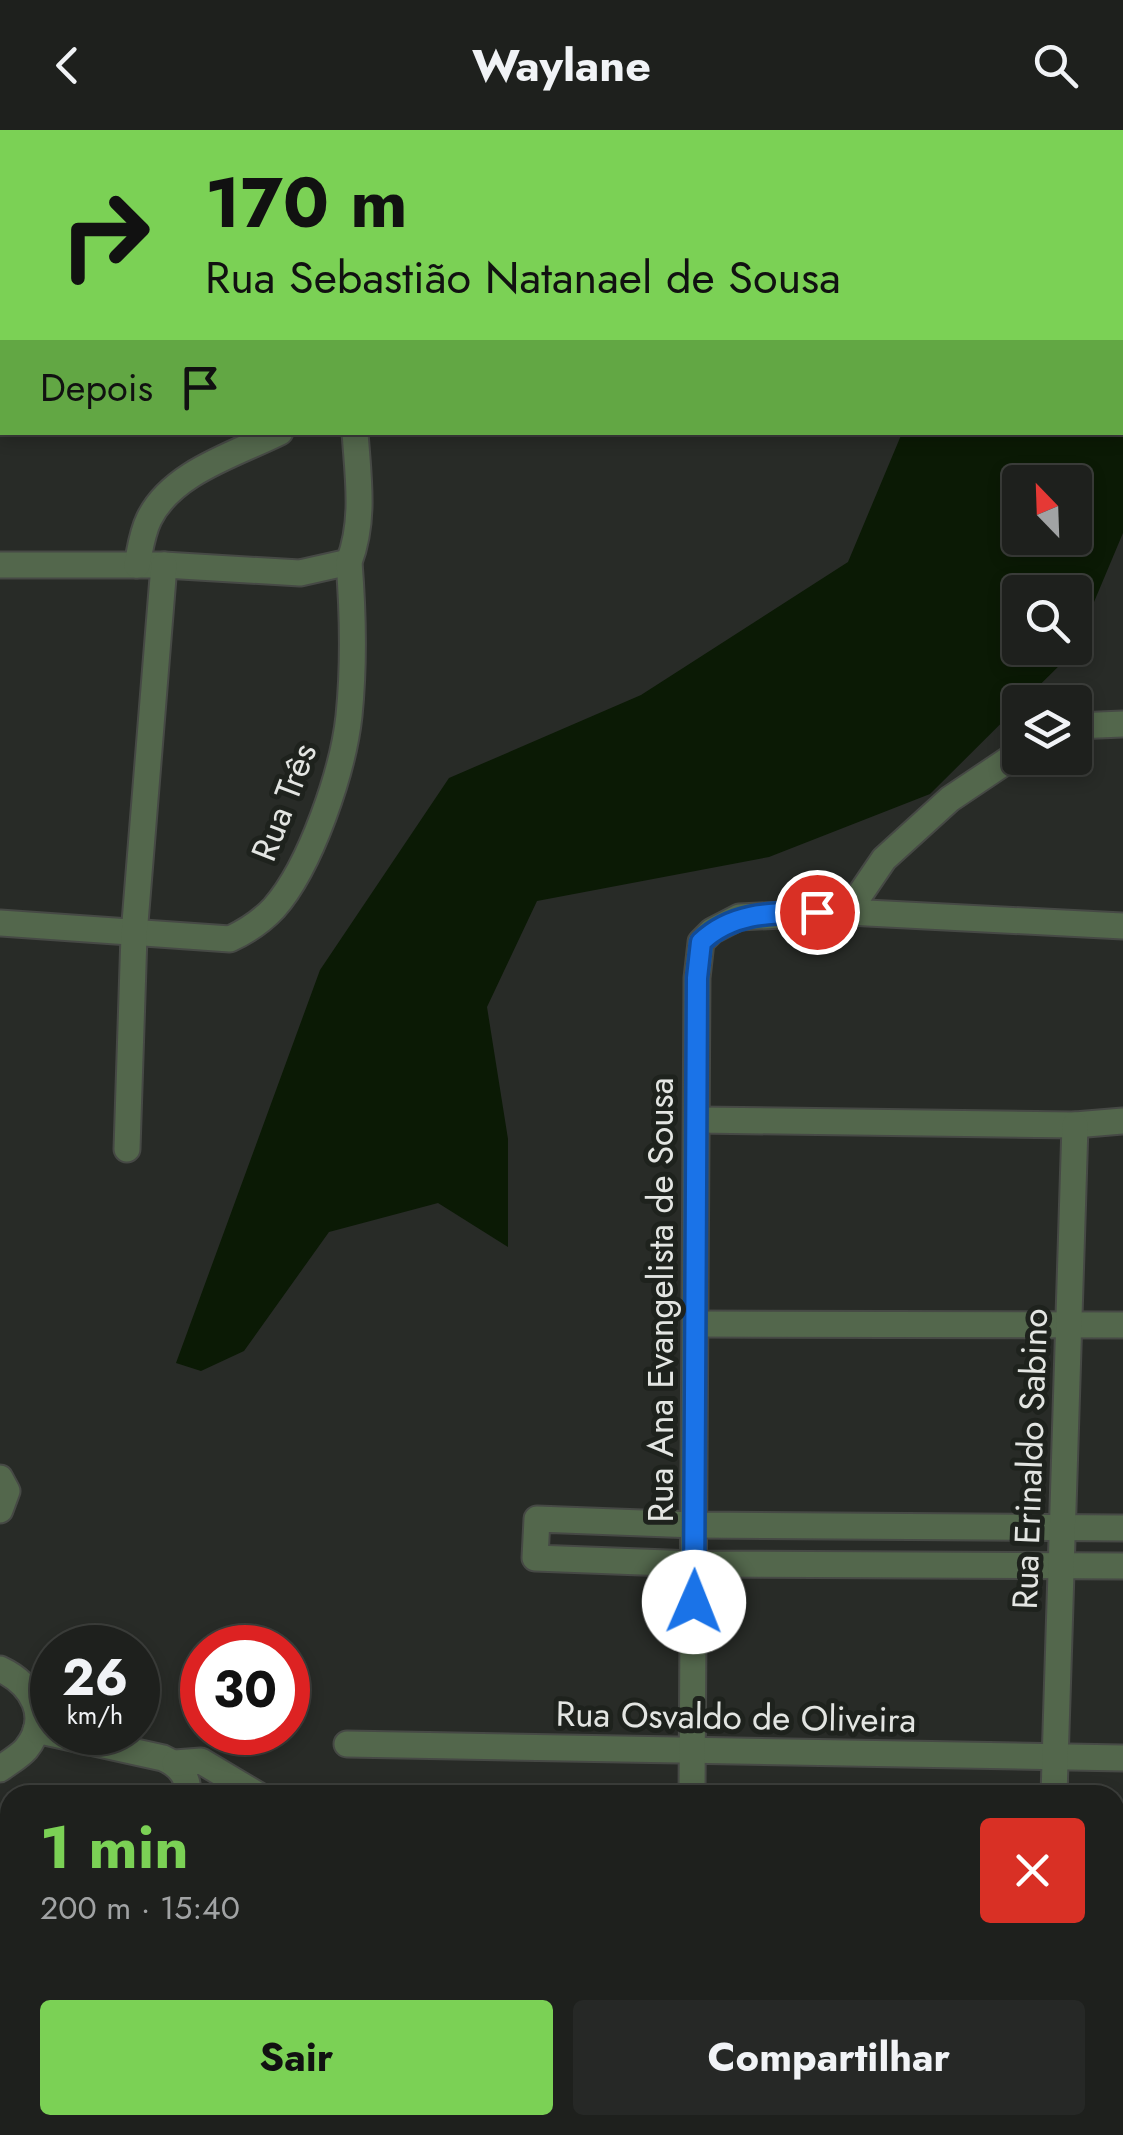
<!DOCTYPE html>
<html lang="pt">
<meta charset="utf-8">
<style>
:root{--surface:#1e201d;--page:#262826;--text:#f1f3f6;--muted:#a1a3a4;--line:#3c3e3b;--accent:#7bd155}
body{margin:0;font-family:Jost,sans-serif;background:var(--page);color:var(--text);height:100vh;display:flex;flex-direction:column;font-size:38px;white-space:nowrap}
*{box-sizing:border-box;margin:0}
p{font-size:32px;color:var(--muted)}
.icon{flex:none;width:55px;height:55px;fill:none;stroke:currentColor;stroke-width:2;stroke-linecap:round;stroke-linejoin:round}
.map{position:relative;flex:1;overflow:hidden}
.drawer{position:absolute;left:0px;top:1655px;width:1125px;height:350px;display:flex;flex-direction:column;background:var(--surface);border-radius:30px 30px 0 0;box-shadow:0 5px 15px #0003,0 0 0 2px var(--line)}
.drawer>*{flex:none}
.hud{position:absolute;left:0px;top:0px;width:1125px;height:305px;box-shadow:0 5px 15px #0003,0 0 0 2px var(--line);background:#7bd155;color:#111;overflow:hidden}
.needle{width:65px;rotate:337deg}
.buttons{position:absolute;left:1002px;top:335px;display:grid;gap:20px}
.buttons a{display:grid;place-items:center;width:90px;height:90px;border-radius:10px;background:var(--surface);box-shadow:0 5px 15px #0003,0 0 0 2px var(--line);font-size:50px}
.speed{position:absolute;left:30px;top:1495px;display:flex;gap:20px;font-size:50px;font-weight:700;text-align:center}
.speed>*{display:grid;place-content:center;width:130px;height:130px;border-radius:50%;background:var(--surface);box-shadow:0 5px 15px #0003,0 0 0 2px var(--line);line-height:1}
.speed small{font-size:25px;font-weight:400}
.speed .limit{border:15px solid #d22;background:#fff;color:#111}
.pin{position:absolute;display:grid;place-items:center;width:85px;height:85px;color:#fff;margin:-42px;border:5px solid #fff;border-radius:50%;box-shadow:0 2px 10px #0007}
.me{position:absolute;width:110px;margin:-55px;rotate:1deg;stroke-linejoin:round;filter:drop-shadow(0 0 8px #0008)}
.turn{display:flex;align-items:center;gap:35px;height:210px;padding:0 40px;font-size:45px}
.turn .icon{width:130px;height:130px;stroke-width:2.5}
.turn b{display:block;font-size:70px;line-height:85px}
.then{display:flex;align-items:center;height:95px;padding:0 40px;background:#0003;gap:20px;font-size:38px}
.round{display:grid;place-items:center;flex:none;width:105px;height:105px;border-radius:10px;background:var(--page)}
.overview{display:flex;align-items:center;justify-content:space-between;height:170px;padding:0 40px}
h1{font-size:60px;font-weight:700;line-height:75px;color:var(--accent)}
.cta{display:flex;gap:20px;margin-top:auto;padding:20px 40px}
.cta a{flex:1;height:115px;border-radius:10px;background:var(--accent);color:#111;font-size:40px;font-weight:700;line-height:115px;text-align:center}
.cta a+a{background:var(--page);color:var(--text)}
header{display:flex;justify-content:space-between;align-items:center;height:130px;padding:0 40px;background:var(--surface);font-size:45px;font-weight:700}
.map>svg:first-child{display:block}
.water{fill:#0b1a05;fill-rule:evenodd}
.lines{fill:none;stroke-linecap:round;stroke-linejoin:round}
.minor-casing{stroke:#464945;stroke-width:29}
.path{stroke:#888a87;stroke-width:5;stroke-dasharray:10 5;stroke-linecap:butt}
.minor{stroke:#53674c;stroke-width:25}
.route-casing{stroke:#114b97;stroke-width:25}
.route{stroke:#1a73e8;stroke-width:18}
.labels{text-anchor:middle;stroke-width:10;stroke-linejoin:round;paint-order:stroke}
.street-label{font-size:35px;fill:#e3e5e2;stroke:#1e221d}
</style>
<header><svg class="icon" aria-label="back" viewBox="0 0 24 24"><path d="M15 5l-7 7 7 7"/></svg>Waylane<svg class="icon" aria-label="search" viewBox="0 0 24 24"><circle cx="10" cy="10" r="6"/><path d="M15 15l6 6"/></svg></header>
<div class="map">
<svg width="1123" height="2005" viewBox="0 0 1123 2005">
<rect width="100%" height="100%" fill="#282b27"/>
<!-- water -->
<path class="water" d="M983 0H1123V403L1073 522 930 664 769 727 537 771 487 877 508 1009V1117L438 1073 329 1102 244 1221 201 1241 176 1233 320 840 449 648 641 565 848 432 902 303 1122 302V2H981ZM1020 352H1075V408H1020ZM1020 462H1075V518H1020Z"/>
<g class="lines">
<!-- minor casing -->
<g class="minor-casing">
<g id="minor">
<polyline points="379,2 379,0"/>
<polyline points="0,435 164,435 300,443 349,432"/>
<path d="M137 435C140 420 142 403 149 389 172 342 236 324 280 302"/>
<polyline points="1075,596 1123,594"/>
<polyline points="848,782 884,729 950,669 1020,622"/>
<path d="M0 793 230 809C247 801 261 792 274 778 311 736 343 641 349 586 354 536 353 482 349 432 365 390 358 347 355 302"/>
<polyline points="698,990 1075,995 1123,991"/>
<polyline points="127,1019 134,805 164,435"/>
<polyline points="697,1194 1123,1195"/>
<polyline points="0,1348 7,1361 0,1380"/>
<polyline points="1123,1398 695,1395 537,1389 535,1428 694,1434 1123,1436"/>
<path d="M0 1539C32 1554 52 1587 26 1619 20 1626 8 1633 0 1639"/>
<path d="M36 1600 163 1628C179 1635 190 1647 187 1665"/>
<polyline points="347,1614 1123,1628"/>
<polyline points="175,1633 201,1631 258,1665"/>
<polyline points="692,1665 697,848 701,812 712,801 739,787 848,782 1123,796"/>
<polyline points="1054,1665 1075,995"/>
<polyline points="1115,1742 1123,1742"/>
<polyline points="0,1868 10,1860"/>
<polyline points="1115,1928 1123,1928"/>
<polyline points="201,2005 208,1995"/>
<polyline points="335,2005 338,1995"/>
<polyline points="688,2005 688,1995"/>
</g>
</g>
<!-- path -->
<polyline class="path" points="1050,2005 1050,1995"/>
<!-- minor -->
<use href="#minor" class="minor"/>
</g>
<g class="lines">
<!-- route casing -->
<g class="route-casing">
<path id="route" d="M694 1472 697 848 701 812C733 781 775 783 817 782"/>
</g>
<!-- route -->
<use href="#route" class="route"/>
</g>
<g class="labels">
<!-- street labels -->
<g class="street-label">
<text transform="translate(284 672) rotate(-69)" y="12">Rua Três</text>
<text transform="translate(661 1170) rotate(-90)" y="12">Rua Ana Evangelista de Sousa</text>
<text transform="translate(1030 1329) rotate(-88)" y="12">Rua Erinaldo Sabino</text>
<text transform="translate(736 1587) rotate(1)" y="12">Rua Osvaldo de Oliveira</text>
</g>
</g>
</svg>
<div class="buttons">
<a><svg class="needle" viewBox="-14 -14 28 28"><path d="M0-13l5 13h-10z" fill="#e53935"/><path d="M0 13l5-13h-10z" fill="#a1a3a4"/></svg></a>
<a><svg class="icon" aria-label="search" viewBox="0 0 24 24"><circle cx="10" cy="10" r="6"/><path d="M15 15l6 6"/></svg></a>
<a><svg class="icon" aria-label="layers" viewBox="0 0 24 24"><path d="M12 4l9 5-9 5-9-5zM3 14l9 5 9-5"/></svg></a>
</div>
<div class="speed"><div>26<small>km/h</small></div><div class="limit">30</div></div>
<div class="pin" style="left:817px;top:782px;background:#d93025"><svg class="icon" aria-label="arrive" viewBox="0 0 24 24"><path d="M6 21V4h12l-3 4 3 4H6"/></svg></div>
<svg class="me" style="left:694px;top:1472px" viewBox="-20 -20 40 40"><circle r="19" fill="#fff"/><path d="M0-13L10 11 0 6-10 11z" fill="#1a73e8"/></svg>
<div class="hud">
<div class="turn"><svg class="icon" aria-label="right" viewBox="0 0 24 24"><path d="M7 20v-9h11M14 6l5 5-5 5"/></svg><div><b>170 m</b>Rua Sebastião Natanael de Sousa</div></div>
<div class="then">Depois<svg class="icon" aria-label="arrive" viewBox="0 0 24 24"><path d="M6 21V4h12l-3 4 3 4H6"/></svg></div>
</div>
<section class="drawer">
<div class="overview"><div><h1>1 min</h1><p>200 m · 15:40</p></div><a class="round" style="background:#d93025;color:#fff"><svg class="icon" aria-label="close" viewBox="0 0 24 24"><path d="M6 6l12 12M18 6L6 18"/></svg></a></div>
<div class="cta"><a>Sair</a><a>Compartilhar</a></div>
</section>
</div>
